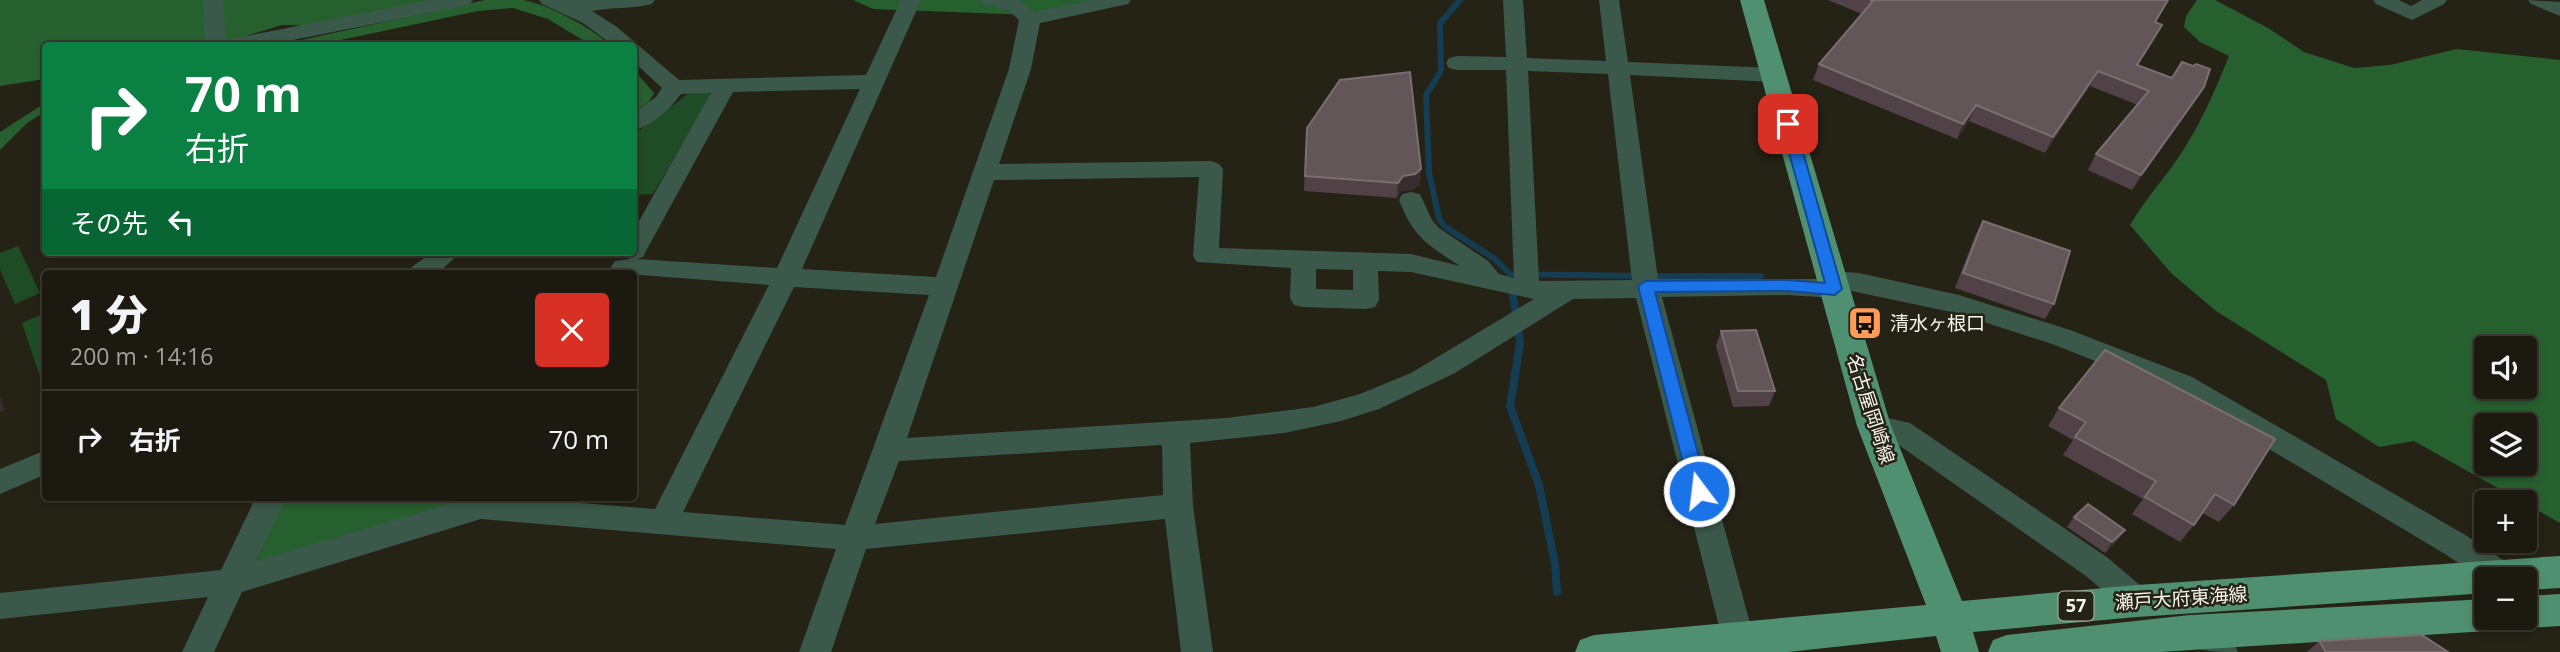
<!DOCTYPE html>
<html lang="ja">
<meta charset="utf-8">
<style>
:root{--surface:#1c1a10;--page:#252319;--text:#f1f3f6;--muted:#a0a19f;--line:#3a3830}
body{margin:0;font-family:"Open Sans","Noto Sans JP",sans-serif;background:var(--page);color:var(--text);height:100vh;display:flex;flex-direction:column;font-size:26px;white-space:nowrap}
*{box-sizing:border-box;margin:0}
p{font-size:23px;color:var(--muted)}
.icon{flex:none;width:38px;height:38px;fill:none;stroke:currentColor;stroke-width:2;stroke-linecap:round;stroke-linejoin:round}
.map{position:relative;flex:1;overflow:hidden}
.side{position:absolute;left:42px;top:270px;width:595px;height:231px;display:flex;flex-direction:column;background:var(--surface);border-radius:7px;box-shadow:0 4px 10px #0003,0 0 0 2px var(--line)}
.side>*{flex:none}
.banner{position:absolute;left:42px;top:42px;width:595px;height:214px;border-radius:7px;box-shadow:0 4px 10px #0003,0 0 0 2px var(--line);background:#0b8043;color:#fff;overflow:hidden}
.fabs{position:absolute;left:2474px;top:336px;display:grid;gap:14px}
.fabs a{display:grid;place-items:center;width:63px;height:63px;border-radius:7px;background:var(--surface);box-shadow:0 4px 10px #0003,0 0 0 2px var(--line);font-size:35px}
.pin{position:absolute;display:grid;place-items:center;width:60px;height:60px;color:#fff;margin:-30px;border-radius:14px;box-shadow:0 4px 10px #0006}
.me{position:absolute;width:77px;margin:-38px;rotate:345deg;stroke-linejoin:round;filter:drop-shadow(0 0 5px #0008)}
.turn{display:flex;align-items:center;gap:24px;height:147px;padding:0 28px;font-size:32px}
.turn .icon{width:91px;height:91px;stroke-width:2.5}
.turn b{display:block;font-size:49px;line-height:60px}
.then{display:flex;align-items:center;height:66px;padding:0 28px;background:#0003;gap:14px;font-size:26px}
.round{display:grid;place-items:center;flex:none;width:74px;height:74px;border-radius:7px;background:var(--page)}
.summary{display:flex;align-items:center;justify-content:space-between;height:119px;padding:0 28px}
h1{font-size:42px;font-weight:800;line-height:52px}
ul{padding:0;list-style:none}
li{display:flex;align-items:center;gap:21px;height:98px;padding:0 28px;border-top:2px solid var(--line)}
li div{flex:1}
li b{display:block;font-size:26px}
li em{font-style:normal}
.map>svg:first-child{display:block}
.green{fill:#1e4d25}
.forest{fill:#27602f;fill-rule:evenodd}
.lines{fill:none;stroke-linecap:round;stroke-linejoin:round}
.stream-far1{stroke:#143d53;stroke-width:6}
.stream{stroke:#143d53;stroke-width:8}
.minor{fill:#3b594a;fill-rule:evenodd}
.major{fill:#4f9072;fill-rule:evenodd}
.wall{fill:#504247}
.shaded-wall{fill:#372d2c}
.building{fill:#625659;stroke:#796f70;stroke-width:2}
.route{fill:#1a73e8;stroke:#114b97;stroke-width:2}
.labels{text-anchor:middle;stroke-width:5;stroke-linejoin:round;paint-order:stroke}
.shield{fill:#252216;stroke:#b8b6ac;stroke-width:2}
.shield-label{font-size:18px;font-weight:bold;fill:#f7f5ed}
.poi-label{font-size:19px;fill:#f7f5ed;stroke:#252216;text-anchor:start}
.street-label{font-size:19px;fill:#f7f5ed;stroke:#252216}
</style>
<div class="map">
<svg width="2560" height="652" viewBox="0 0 2560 652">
<rect width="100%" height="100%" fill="#252216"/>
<!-- green -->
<g class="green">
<polygon points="706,91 710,94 709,99 653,194 634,195 634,134 688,94"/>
<polygon points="18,246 40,293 15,304 0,270 0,253"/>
<polygon points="45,313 45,391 22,323"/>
</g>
<!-- forest -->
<g class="forest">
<polygon points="0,0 437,0 321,26 282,25 217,45 46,46 45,79 0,86"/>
<path d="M485 0C497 0 511 0 523 0 548 4 592 28 610 45H591L548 19 513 8 478 11 317 45 274 46Z"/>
<polygon points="853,0 1109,0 1030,15 873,9"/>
<path d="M2197 0H2215L2268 28 2304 52 2354 68 2390 65 2457 49 2560 60V523L2414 441 2379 447 2336 419 2326 380 2216 311 2171 273 2130 225C2147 196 2170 173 2187 144 2204 116 2217 86 2229 56L2200 42 2184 27 2186 16ZM2525 348V387H2487V348ZM2525 425V464H2487V425Z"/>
<polygon points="634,70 654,93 649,102 634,112"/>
<polygon points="45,103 45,112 27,123 0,150 0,132"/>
<polygon points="285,497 470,497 463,502 255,563"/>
</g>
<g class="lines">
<!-- stream-far1 -->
<g class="stream-far1">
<polyline points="1460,0 1440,23 1441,71 1426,95 1429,173 1439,218 1444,226 1495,259 1510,274 1638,276"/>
<polyline points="1650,276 1761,276"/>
<polyline points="1511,286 1512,291"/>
</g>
<!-- stream -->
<polyline class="stream" points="1512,289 1520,343 1510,406 1539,485 1555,564 1557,592"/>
<!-- minor -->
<g class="minor">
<polygon points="203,0 223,0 226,40 431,0 473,0 470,4 463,6 263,46 205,46"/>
<path d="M539 0C577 0 616 0 655 0L652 4C633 9 612 7 592 11L617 27 679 80 866 75 901 0H921L802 269 936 277 1009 69 1019 20 1008 10 983 4 980 0H1020L1034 12 1091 0H1131L1128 4 1040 23 1031 69 999 164 1211 161 1219 164 1223 169 1219 248 1411 254 1460 266C1428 245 1413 237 1399 200L1402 194 1411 192 1420 194 1432 220 1439 228 1488 261 1499 274 1514 278 1506 70H1457L1449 68 1446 63 1449 58 1457 56 1506 57 1503 0H1523L1527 58 1606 61 1599 0H1619L1628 62 1774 68 1782 70 1785 75 1782 80 1774 82 1630 75 1658 279H1820L1823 274 1832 271 1859 273 1959 295 2070 330 2192 377 2467 536 2515 568 2519 577 2518 579H2487V582L2445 554 2172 391 2052 344 1956 313 1847 290 1844 295 1835 298 1787 295 1662 297 1754 638 1749 648 1738 652 1727 648 1722 638 1636 298 1573 299 1455 373 1379 409 1341 421 1284 433 1190 443 1193 506 1213 652H1181L1165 519 866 549 831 652H799L836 549 481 519 242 592 214 652H182L208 597 0 619V593L221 570 256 497H286L256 561 474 497H506L655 509 769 285 615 273 611 267 615 261 630 259 622 252H634V230L711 93 681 94C670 109 652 126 634 130V113L656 97 662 88 634 62V46H614L583 23 542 4ZM1528 71 1608 74 1632 280 1539 281ZM860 89 777 268 637 259 643 257 646 251 733 92ZM1199 177 1193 256 1197 262 1291 268 1290 298 1294 305 1303 307 1366 309 1375 307 1379 300 1378 271 1411 272 1534 299 1411 373 1360 394 1313 407 1226 418 907 438 994 180ZM1316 269 1353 270V290L1316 289ZM794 287 929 295 845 525 683 512ZM1162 445 1163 495 875 524 899 461Z"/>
<polygon points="2373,0 2399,0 2411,6 2422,0 2447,0 2444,4 2412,20 2376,4"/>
<polygon points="2528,0 2560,2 2560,16 2531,4"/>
<polygon points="432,252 461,252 438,273 408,273 412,267"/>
<polygon points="1874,415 1910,423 2108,558 2148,592 2153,601 2148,610 2137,614 2126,610 2086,576 1893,441 1864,434 1860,426 1864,418"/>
<polygon points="46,450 46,474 0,494 0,469"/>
<path d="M2190 618 2233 642 2238 652C2214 652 2186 652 2174 632L2179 622Z"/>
</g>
<!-- major -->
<g class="major">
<polygon points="1740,0 1764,0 1891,426 1962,601 2137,585 2560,556 2560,588 2525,590 2525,579 2487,579 2487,593 2137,617 1973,632 1979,652 1941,652 1936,636 1788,652 1575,652 1580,640 1594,635 1926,605 1857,426"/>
<polygon points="2560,594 2560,626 2525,628 2512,624 2509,618 2525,618 2525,596"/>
<polygon points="2487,599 2487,618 2504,618 2500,627 2487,631 2160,652 1988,652 1993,640 2007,635 2190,615"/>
</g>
</g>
<!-- wall -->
<g class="wall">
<polygon points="1828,0 2169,0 2156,22 2154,40 2138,65 2172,78 2204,87 2195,102 2132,190 2088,170 2096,154 2138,105 2090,86 2045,153 1969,121 1957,139 1813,80 1819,64 1862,14"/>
<polygon points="1307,128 1421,169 1420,184 1413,190 1401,191 1397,198 1304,191"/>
<polygon points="1983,221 2054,304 2045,319 1955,288 1975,236"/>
<polygon points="1721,331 1775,391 1769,406 1733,407 1716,346"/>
<polygon points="2059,408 2234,505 2219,522 2202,513 2194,525 2180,542 2132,514 2143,499 2063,455 2073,440 2048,426"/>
<polygon points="2074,517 2125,530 2118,540 2105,553 2067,527"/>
<polygon points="2319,641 2448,652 2307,652"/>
</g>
<!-- shaded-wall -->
<g class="shaded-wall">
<polygon points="2162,25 2154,40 2129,80 2137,65"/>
<polygon points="2098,71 2090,86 2045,153 2053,137"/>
<polygon points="2204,87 2195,102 2132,190 2141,175"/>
<polygon points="1976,105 1969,121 1957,139 1963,124"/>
<polygon points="1421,169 1420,184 1413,190 1401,191 1397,198 1398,183 1403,176"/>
<polygon points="0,396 5,410 0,412"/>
<polygon points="2125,530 2118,540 2105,553 2112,542"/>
</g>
<!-- building -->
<g class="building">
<polygon points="1870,0 2168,0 2155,22 2162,25 2137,65 2172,78 2182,62 2193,66 2196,64 2210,69 2204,87 2141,175 2096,154 2149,91 2098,71 2053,137 1976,105 1963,124 1819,64 1873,1"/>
<polygon points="1410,72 1421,169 1415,174 1403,176 1398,183 1305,176 1307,128 1340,80"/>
<polygon points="1983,221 2070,251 2054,304 1963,273"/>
<polygon points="1756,330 1775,391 1738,391 1721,331"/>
<polygon points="2105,350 2275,439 2234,505 2215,494 2194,525 2145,497 2156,481 2075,437 2086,422 2059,408"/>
<polygon points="2088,504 2125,530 2112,542 2074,517"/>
<polygon points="2422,635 2448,652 2326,652 2319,641"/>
</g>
<!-- route -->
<polygon class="route" points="1788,119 1795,124 1842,289 1835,295 1787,291 1655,292 1708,491 1705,496 1693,496 1690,491 1638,286 1646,281 1787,280 1825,283 1781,124"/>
<!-- icons -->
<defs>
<g id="bus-square" transform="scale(1.75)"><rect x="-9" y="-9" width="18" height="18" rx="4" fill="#fe9c57" stroke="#252216"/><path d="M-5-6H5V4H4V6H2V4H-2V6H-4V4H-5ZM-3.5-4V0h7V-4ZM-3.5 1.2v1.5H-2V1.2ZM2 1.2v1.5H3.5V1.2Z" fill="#111"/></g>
</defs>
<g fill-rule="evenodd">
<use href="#bus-square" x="1865" y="323"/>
</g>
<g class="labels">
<!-- shield labels -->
<rect class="shield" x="2058.5" y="591.5" width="35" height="29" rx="5"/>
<g class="shield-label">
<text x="2076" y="612">57</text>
</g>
<!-- poi labels -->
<g class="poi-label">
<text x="1890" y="330">清水ヶ根口</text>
</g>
<!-- street labels -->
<g class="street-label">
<text transform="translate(1871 409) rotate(72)" y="7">名古屋岡崎線</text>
<text transform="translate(2181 598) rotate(-4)" y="7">瀬戸大府東海線</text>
</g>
</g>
</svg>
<div class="fabs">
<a><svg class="icon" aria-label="sound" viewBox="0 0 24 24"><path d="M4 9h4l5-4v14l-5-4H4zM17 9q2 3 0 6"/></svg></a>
<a><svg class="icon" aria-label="layers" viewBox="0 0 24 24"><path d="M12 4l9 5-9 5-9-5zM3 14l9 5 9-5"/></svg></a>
<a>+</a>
<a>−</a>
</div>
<div class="pin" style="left:1788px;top:124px;background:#d93025"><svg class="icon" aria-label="arrive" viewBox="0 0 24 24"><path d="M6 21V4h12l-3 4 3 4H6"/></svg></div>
<svg class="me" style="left:1699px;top:491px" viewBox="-20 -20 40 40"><circle r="17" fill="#1a73e8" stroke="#fff" stroke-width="3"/><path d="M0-11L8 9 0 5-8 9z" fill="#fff"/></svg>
<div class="banner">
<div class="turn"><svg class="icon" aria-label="right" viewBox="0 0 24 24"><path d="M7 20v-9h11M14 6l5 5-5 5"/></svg><div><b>70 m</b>右折</div></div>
<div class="then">その先<svg class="icon" aria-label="left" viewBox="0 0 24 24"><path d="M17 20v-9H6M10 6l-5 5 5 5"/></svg></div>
</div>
<section class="side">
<div class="summary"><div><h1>1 分</h1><p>200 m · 14:16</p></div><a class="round" style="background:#d93025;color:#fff"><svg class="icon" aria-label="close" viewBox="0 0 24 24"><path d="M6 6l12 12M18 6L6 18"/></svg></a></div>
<ul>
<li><svg class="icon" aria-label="right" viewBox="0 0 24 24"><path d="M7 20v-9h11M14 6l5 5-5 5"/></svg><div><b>右折</b></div><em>70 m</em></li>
</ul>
</section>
</div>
